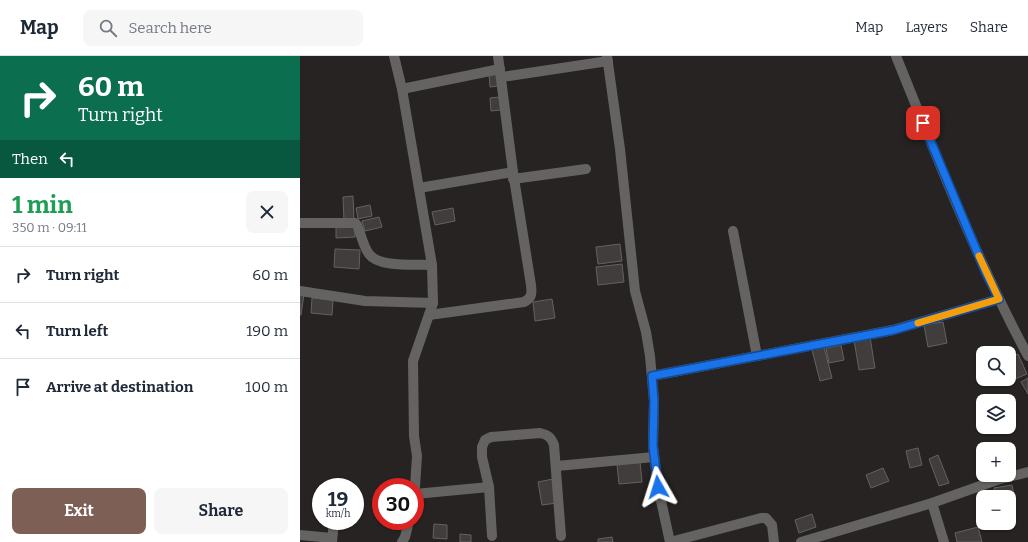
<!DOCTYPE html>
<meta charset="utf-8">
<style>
:root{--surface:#fff;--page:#f6f6f7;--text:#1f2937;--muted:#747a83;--line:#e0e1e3;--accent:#7d5f56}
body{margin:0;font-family:Bitter,serif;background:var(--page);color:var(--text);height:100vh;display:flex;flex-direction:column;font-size:15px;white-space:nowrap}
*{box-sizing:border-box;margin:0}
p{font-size:13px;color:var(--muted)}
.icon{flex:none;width:22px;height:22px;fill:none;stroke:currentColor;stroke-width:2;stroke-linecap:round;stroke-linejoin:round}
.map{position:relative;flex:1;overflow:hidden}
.details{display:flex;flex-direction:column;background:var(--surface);width:300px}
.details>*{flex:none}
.banner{background:#0b6e4f;color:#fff;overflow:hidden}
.tools{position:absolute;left:676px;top:290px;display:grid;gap:8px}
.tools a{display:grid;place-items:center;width:40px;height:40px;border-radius:8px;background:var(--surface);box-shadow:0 1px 3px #0004;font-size:20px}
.speed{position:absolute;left:12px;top:422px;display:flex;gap:8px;font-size:20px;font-weight:700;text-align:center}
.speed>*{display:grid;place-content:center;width:52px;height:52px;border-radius:50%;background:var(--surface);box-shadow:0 1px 3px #0004;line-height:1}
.speed small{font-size:10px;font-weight:400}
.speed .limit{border:6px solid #d22;background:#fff;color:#111}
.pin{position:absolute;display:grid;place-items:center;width:34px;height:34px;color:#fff;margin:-17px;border-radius:8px;box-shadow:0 2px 6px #0006}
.me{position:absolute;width:44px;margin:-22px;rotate:354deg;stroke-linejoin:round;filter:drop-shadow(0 0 3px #0008)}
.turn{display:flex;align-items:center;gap:14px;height:84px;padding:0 12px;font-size:18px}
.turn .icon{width:52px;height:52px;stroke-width:2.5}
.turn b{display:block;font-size:28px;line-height:34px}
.then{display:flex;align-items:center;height:38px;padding:0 12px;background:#0003;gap:8px;font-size:15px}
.round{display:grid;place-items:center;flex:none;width:42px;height:42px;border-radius:8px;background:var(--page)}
.overview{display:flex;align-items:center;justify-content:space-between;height:68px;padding:0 12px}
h1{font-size:24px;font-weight:700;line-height:30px;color:#1e9e55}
.cta{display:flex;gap:8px;margin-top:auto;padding:8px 12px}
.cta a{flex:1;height:46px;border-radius:8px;background:var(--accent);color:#fff;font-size:16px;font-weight:700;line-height:46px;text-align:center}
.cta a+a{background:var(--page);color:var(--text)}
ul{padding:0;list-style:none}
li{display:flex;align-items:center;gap:12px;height:56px;padding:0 12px;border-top:1px solid var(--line)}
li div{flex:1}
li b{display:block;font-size:15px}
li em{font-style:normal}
header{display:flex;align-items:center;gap:24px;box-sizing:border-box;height:56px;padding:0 20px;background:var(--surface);border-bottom:1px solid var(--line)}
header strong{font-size:19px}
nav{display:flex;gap:22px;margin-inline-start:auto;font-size:14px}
.search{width:280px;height:36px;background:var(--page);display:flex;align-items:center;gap:10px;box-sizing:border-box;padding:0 14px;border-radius:8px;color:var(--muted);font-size:15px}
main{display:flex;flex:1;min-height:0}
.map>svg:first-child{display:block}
.building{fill:#413d3c;stroke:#65615f}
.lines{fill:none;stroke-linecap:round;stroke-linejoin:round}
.street{stroke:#656362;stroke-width:10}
.route-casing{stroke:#114b97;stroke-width:10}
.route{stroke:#1a73e8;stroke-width:7}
.slow{stroke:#f59e0b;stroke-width:7}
</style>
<header>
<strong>Map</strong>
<div class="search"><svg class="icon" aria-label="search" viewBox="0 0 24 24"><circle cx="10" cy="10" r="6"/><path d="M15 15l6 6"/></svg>Search here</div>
<nav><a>Map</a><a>Layers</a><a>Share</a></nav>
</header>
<main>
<section class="details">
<div class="banner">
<div class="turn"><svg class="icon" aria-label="right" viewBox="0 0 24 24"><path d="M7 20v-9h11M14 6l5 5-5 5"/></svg><div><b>60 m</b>Turn right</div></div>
<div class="then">Then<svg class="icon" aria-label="left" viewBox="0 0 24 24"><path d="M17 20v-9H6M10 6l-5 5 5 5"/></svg></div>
</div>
<div class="overview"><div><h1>1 min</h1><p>350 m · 09:11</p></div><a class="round"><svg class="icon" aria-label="close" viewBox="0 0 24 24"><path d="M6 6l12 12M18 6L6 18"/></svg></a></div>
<ul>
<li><svg class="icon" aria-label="right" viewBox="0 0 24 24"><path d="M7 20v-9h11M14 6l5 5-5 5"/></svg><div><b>Turn right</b></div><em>60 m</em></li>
<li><svg class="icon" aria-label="left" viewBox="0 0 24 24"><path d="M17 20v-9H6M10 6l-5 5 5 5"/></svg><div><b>Turn left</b></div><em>190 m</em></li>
<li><svg class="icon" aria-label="arrive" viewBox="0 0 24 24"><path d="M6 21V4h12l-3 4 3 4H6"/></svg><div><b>Arrive at destination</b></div><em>100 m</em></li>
</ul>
<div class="cta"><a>Exit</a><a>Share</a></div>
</section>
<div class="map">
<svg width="728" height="486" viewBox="0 0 728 486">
<rect width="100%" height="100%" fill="#262322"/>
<!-- building -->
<g class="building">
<polygon points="197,17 198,30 190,31 189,18"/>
<polygon points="199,41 201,54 191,55 190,42"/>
<polygon points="53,140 54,164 44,165 43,141"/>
<polygon points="70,149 72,160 58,163 56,152"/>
<polygon points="153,152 155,165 135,169 132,156"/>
<polygon points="79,161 82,171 65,175 62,165"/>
<polygon points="36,169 55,169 55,181 36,182"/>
<polygon points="320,188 322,205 298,208 296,191"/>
<polygon points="35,193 60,194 59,213 34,211"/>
<polygon points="322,208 324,226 298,229 296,211"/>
<polygon points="0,237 4,238 1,259 0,259"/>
<polygon points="12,242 33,244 32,259 11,257"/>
<polygon points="252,243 255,262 235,265 233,246"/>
<polygon points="643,266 647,287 628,291 624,269"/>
<polygon points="570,281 575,312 559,314 554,284"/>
<polygon points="541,289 544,304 529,307 526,292"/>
<polygon points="524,291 532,322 520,325 512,294"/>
<polygon points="718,298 727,318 708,326 707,323 709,323 709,302"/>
<polygon points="728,322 728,338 721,326"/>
<polygon points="618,392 622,409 610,412 606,395"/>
<polygon points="638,399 649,427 639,430 629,403"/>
<polygon points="340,406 342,426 319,428 317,408"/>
<polygon points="583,412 589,425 571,432 566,419"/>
<polygon points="253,423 257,447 242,449 238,426"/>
<polygon points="712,429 715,444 709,445 709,441 696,441 694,432"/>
<polygon points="512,458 516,471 499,477 495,464"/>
<polygon points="134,468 147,469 147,483 133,482"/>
<polygon points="678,471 682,486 657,486 655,477"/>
<polygon points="160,478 171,479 171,486 160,486"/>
<polygon points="312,481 313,486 298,486 298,483"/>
</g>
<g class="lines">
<!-- street -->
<g class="street">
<polyline points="94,0 102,33 132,209 133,247 113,305 114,380 117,400 115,431"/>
<polyline points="307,0 320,93 335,235 346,276 350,300 354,345 353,390 358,431 370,486"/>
<path d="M596 0C637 101 676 203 728 300"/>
<polyline points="202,21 308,5"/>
<polyline points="102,33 200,13"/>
<polyline points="213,123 286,113"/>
<polyline points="119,132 213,116"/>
<path d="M0 167H55L57 169C61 178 63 190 69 198 79 212 116 208 132 209"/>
<polyline points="433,175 457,300"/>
<polyline points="0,235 65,245 133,247"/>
<path d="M129 259 224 246C232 242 232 238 231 229L213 116 198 0"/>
<polyline points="352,320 593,274 699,243"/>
<polyline points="257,410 354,401"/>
<polyline points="115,438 189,431"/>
<polyline points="632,447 644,486"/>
<polyline points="0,479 32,482"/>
<path d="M192 480 189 431 182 401V391L185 384 191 381 240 377C248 379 251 381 254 389L261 480"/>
<polyline points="32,486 34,465"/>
<polyline points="102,486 105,481 109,465"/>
<polyline points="370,486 461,462 466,462 472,469 474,486"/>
<polyline points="501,486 632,447 697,424 728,416"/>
</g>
</g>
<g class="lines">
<!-- route casing -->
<g class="route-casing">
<polyline id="route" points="358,431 353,390 354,345 352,320 594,274 699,243 686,217 623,67"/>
</g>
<!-- route -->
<use href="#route" class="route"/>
<!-- slow -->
<polyline class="slow" points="618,267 699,243 679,200"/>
</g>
</svg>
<div class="tools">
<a><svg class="icon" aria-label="search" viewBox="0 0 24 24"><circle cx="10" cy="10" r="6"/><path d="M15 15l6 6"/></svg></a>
<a><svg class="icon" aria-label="layers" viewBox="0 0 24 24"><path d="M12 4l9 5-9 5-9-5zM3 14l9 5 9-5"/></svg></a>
<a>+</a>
<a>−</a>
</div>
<div class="speed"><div>19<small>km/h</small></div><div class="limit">30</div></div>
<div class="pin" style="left:623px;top:67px;background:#d93025"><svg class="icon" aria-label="arrive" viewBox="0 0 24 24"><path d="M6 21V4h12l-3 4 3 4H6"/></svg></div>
<svg class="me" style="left:358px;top:431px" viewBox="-20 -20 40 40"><path d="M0-17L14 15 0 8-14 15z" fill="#1a73e8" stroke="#fff" stroke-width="4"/></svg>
</div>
</main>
